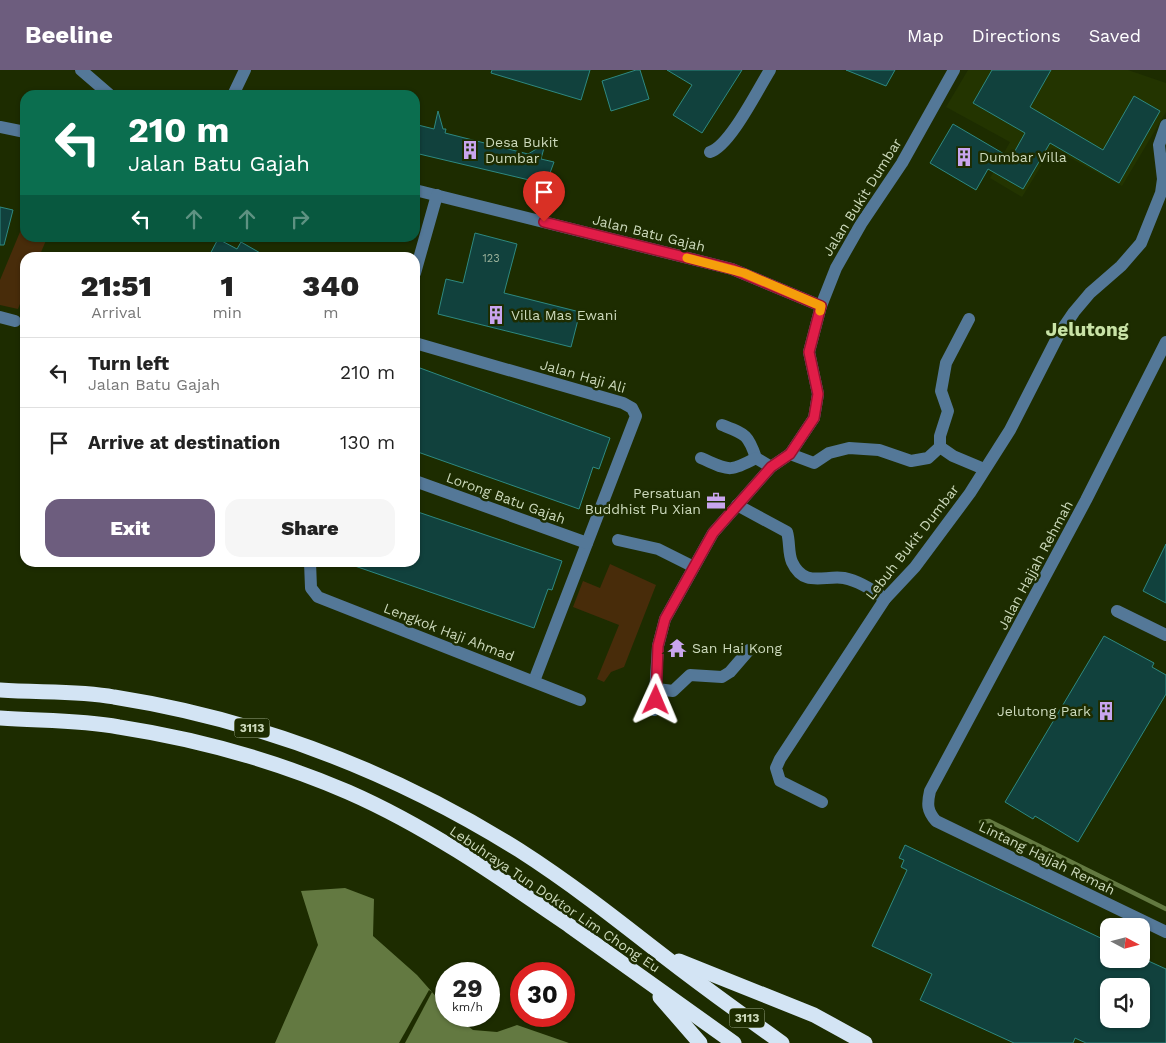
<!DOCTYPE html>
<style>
:root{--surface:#fff;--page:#f6f6f6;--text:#222;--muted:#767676;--line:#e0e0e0;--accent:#6d5d7e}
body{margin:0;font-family:"Work Sans",sans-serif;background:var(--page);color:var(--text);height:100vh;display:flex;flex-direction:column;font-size:19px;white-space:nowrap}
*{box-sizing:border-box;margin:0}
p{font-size:16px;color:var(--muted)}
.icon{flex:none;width:28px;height:28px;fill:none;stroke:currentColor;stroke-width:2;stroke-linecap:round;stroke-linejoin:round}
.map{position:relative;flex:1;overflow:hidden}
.side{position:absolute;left:20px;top:182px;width:400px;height:315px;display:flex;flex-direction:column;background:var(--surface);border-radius:15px;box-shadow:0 1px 4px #0004}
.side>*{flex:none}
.top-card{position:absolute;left:20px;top:20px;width:400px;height:152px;border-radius:15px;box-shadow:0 1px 4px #0004;background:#0b6e4f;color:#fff;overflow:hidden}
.needle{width:32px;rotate:97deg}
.fabs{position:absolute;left:1100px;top:848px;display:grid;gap:10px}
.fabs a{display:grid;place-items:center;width:50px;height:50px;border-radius:10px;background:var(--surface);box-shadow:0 1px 4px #0004;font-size:25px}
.speed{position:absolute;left:435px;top:892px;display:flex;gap:10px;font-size:25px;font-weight:700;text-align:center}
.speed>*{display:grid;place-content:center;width:65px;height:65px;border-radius:50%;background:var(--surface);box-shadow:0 1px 4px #0004;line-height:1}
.speed small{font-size:12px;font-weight:400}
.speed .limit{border:8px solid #d22;background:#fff;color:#111}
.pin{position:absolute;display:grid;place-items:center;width:42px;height:42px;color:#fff;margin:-51px -21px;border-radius:50% 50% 50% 0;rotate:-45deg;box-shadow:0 0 5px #0007}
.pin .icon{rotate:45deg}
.me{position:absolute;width:55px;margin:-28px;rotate:1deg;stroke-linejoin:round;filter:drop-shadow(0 0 4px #0008)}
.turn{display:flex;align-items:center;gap:18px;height:105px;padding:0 25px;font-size:22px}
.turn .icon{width:65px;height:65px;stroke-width:2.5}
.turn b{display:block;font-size:35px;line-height:42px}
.lanes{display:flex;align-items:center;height:48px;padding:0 25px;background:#0003;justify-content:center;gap:25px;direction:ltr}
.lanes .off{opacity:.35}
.eta{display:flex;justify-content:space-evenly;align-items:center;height:85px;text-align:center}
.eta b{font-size:30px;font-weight:800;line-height:35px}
.button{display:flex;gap:10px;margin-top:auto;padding:10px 25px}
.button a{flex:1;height:58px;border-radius:15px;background:var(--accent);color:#fff;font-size:20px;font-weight:800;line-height:58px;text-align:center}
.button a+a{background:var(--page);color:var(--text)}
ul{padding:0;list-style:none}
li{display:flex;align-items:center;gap:15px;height:70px;padding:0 25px;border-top:1px solid var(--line)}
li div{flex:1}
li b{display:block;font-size:19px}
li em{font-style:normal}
header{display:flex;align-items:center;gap:30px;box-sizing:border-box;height:70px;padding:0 25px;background:var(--accent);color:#fff}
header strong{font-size:24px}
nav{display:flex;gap:28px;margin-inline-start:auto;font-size:18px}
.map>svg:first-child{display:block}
.built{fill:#233400}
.green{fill:#482c0a}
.water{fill:#637941}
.pier{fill:#1d2c00}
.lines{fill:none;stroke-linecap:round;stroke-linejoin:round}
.stream{stroke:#637941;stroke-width:4.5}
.building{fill:#11413d;stroke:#2e8981;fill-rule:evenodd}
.minor{stroke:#547898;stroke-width:12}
.highway{stroke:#d3e4f4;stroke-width:15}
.route-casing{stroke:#92132f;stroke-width:12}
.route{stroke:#e11d48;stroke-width:9}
.slow{stroke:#f59e0b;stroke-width:9}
.labels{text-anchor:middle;stroke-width:5;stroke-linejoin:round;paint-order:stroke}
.number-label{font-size:11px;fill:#9db39c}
.shield{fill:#1d2c00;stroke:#98a583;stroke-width:1}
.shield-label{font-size:12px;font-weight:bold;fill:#ccd9bb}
.poi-label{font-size:14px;fill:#ccd9bb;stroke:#1d2c00;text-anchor:start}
.street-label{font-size:14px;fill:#ccd9bb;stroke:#1d2c00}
.district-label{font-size:19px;font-weight:bold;fill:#c9e3a6;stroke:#1d2c00}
</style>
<header>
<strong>Beeline</strong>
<nav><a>Map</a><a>Directions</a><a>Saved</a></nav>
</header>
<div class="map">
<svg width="1166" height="973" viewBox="0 0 1166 973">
<rect width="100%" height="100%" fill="#1d2c00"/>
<!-- built -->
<polygon class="built" points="968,0 1128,0 1166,13 1166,42 1122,116 1052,78 1022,127 990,108 1010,72 946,37"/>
<!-- green -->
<g class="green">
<polygon points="25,150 25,168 47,168 39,187 25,188 25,221 18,239 0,235 0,210"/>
<polygon points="610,494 656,515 624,597 611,602 604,612 597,609 619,555 573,537 583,511 600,518"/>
</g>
<!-- water -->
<polygon class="water" points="345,818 374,829 373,866 417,905 446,938 446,946 455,946 473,960 497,962 517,955 569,973 275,973 318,875 301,821"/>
<!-- pier -->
<polygon class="pier" points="429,920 432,922 405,973 399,973"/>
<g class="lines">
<!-- stream -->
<polyline class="stream" points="981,752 989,751 1166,839"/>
</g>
<!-- building -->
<g class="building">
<polygon points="492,0 590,0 581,30 491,3"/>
<polygon points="636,0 640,0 649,29 611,41 602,11"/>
<polygon points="667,0 742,0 702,63 673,45 692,15"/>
<polygon points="846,0 895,0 886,16"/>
<polygon points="992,0 1051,0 1030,37 1103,80 1134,26 1160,41 1119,113 1050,73 1023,119 988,99 976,120 930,93 953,54 1011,88 1025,63 973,33"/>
<polygon points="438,41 443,59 446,59 445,63 528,84 545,74 541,89 554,92 546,114 415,83 418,55 434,59"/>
<polygon points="0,137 13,140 4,175 0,175"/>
<polygon points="475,163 517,174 504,223 580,242 571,277 438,244 446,209 463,213"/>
<polygon points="218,169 237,179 241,172 269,188 208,188"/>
<polygon points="420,298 610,368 599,399 593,397 579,439 415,381 415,312"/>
<polygon points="415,441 562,491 552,520 548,519 534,558 349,494 349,492 415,492"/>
<polygon points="1166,474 1166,533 1143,521"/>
<polygon points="1104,566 1154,593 1152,597 1166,605 1166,624 1078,772 1035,746 1033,749 1005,732"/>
<path d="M905 775 1109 872V889H1144L1166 899V973H1086L1075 968 1073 973H1014L920 930 932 904 872 876 907 800 901 797 904 790 899 788ZM1109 916H1141V949H1109Z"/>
</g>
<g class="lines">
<!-- minor -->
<g class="minor">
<polyline points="81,0 110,25"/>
<polyline points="233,25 245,0"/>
<polyline points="0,57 25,62"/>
<path d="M710 82C730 76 758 19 770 0"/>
<polyline points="415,120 732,199 821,236"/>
<polyline points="415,203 437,125"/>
<polyline points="0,247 15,251"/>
<polyline points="969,249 946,293 941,321 948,341 940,366 940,377 953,386 984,399"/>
<path d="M1166 272 1086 430 930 721C927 734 927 741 936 751L1166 862"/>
<polyline points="415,273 623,333 632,338 636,346 534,611"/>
<path d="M722 355C745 364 748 364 756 388L771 397"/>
<polyline points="790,384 814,393 829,383 849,378 879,380 911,391 928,388 940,377"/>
<path d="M701 388C729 400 728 403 756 388"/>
<polyline points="415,411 587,473"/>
<path d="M737 435 787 462C790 472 788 483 792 492 804 518 824 505 844 508 859 511 873 520 885 529"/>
<polyline points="618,470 658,479 694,497"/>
<polyline points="310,492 311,518 318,527 580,630"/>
<polyline points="1117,541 1166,565"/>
<polyline points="657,619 673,621 690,605 722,607 730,602 749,580"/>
<polyline points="654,640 658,576 665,549 713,463 771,397 790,384 814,348 818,324 809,282 821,236 836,198 861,154 902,93 954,0"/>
<polyline points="822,732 780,711 776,698 780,689 885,529 915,497 970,423 1010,360 1059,264 1074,242 1090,223 1121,196 1141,173 1161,123 1163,109 1159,75 1166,55"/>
</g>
<!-- highway -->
<g class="highway">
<path d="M0 620C38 623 77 620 114 627 260 650 394 702 519 780 569 812 615 848 661 884 701 915 741 944 782 973"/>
<path d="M0 648C40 651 80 650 119 657 197 669 276 691 348 722 428 757 499 807 570 856 625 895 680 934 734 973"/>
<polyline points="679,891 814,945 865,973"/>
<polyline points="660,927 700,973"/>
</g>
</g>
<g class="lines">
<!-- route casing -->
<g class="route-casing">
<polyline id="route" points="544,152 732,199 821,236 809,282 818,324 814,348 790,384 771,397 713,463 665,549 658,576 656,630"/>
</g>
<!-- route -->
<use href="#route" class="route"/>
<!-- slow -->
<polyline class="slow" points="687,188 744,203 821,236 820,241"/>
</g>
<!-- icons -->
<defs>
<g id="building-bare" transform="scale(1.5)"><path d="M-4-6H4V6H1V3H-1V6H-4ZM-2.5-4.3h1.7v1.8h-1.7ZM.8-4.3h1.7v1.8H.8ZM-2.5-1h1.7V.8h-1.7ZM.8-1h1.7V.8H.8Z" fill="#c9a5ee" stroke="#1d2c00" stroke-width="2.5" paint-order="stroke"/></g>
<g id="office-bare" transform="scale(1.5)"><path d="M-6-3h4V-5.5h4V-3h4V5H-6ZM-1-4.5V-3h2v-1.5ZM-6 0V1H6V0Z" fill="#c9a5ee" stroke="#1d2c00" stroke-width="2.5" paint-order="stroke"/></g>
<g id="temple-bare" transform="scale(1.5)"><path d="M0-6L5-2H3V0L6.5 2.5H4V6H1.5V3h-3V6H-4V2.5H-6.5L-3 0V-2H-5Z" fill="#c9a5ee" stroke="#1d2c00" stroke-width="2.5" paint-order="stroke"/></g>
</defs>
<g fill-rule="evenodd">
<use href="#building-bare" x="470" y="80"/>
<use href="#building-bare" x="964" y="87"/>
<use href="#building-bare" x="496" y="245"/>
<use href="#office-bare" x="716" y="431"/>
<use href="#temple-bare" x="677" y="578"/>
<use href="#building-bare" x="1106" y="641"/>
</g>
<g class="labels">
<!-- number labels -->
<g class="number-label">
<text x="491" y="192">123</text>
</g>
<!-- shield labels -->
<g class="shield">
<rect x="234.5" y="648.5" width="35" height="19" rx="4"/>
<rect x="729.5" y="938.5" width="35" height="19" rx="4"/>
</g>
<g class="shield-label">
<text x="252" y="662">3113</text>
<text x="747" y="952">3113</text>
</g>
<!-- poi labels -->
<g class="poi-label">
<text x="485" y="77">Desa Bukit<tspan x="485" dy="16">Dumbar</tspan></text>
<text x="979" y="92">Dumbar Villa</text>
<text x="511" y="250">Villa Mas Ewani</text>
<text x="701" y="428" text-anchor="end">Persatuan<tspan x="701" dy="16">Buddhist Pu Xian</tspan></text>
<text x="692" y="583">San Hai Kong</text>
<text x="1091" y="646" text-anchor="end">Jelutong Park</text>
</g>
<!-- street labels -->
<g class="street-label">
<text transform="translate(862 127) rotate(-58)" y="5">Jalan Bukit Dumbar</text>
<text transform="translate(649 163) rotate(14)" y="5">Jalan Batu Gajah</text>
<text transform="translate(583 306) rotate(16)" y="5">Jalan Haji Ali</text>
<text transform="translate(506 428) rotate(20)" y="5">Lorong Batu Gajah</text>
<text transform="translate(912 472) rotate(-52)" y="5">Lebuh Bukit Dumbar</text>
<text transform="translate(1035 495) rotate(-62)" y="5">Jalan Hajjah Rehmah</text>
<text transform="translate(449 562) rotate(21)" y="5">Lengkok Haji Ahmad</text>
<text transform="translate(1047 788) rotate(26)" y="5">Lintang Hajjah Remah</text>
<text transform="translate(555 829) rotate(34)" y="5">Lebuhraya Tun Doktor Lim Chong Eu</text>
</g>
<!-- district labels -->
<g class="district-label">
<text x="1087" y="266">Jelutong</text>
</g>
</g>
</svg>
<div class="fabs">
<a><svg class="needle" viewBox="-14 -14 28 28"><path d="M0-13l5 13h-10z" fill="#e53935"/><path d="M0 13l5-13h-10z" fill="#767676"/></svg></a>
<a><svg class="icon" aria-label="sound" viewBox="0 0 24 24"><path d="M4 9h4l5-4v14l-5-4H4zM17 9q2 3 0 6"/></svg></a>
</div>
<div class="speed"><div>29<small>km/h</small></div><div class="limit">30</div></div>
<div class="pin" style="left:544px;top:152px;background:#d93025"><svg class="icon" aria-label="arrive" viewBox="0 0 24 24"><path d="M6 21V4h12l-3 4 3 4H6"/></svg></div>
<svg class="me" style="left:656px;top:630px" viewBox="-20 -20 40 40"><path d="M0-17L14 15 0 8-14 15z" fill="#e11d48" stroke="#fff" stroke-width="4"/></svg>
<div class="top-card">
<div class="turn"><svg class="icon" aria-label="left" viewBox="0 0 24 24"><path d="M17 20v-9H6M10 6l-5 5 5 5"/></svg><div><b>210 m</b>Jalan Batu Gajah</div></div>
<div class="lanes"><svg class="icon" aria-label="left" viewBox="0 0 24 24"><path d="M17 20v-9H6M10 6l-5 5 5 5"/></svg><svg class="icon off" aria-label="ahead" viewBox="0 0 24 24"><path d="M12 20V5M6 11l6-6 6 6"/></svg><svg class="icon off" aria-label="ahead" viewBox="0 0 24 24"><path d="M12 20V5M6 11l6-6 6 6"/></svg><svg class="icon off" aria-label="right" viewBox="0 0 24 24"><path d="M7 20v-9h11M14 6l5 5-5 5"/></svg></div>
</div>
<section class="side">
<div class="eta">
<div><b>21:51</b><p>Arrival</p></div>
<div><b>1</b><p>min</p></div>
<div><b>340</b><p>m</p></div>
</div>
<ul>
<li><svg class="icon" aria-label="left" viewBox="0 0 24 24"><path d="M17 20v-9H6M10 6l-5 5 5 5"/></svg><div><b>Turn left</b><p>Jalan Batu Gajah</p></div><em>210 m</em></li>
<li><svg class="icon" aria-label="arrive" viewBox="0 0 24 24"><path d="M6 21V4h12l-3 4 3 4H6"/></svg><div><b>Arrive at destination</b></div><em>130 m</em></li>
</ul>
<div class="button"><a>Exit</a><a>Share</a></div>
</section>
</div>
